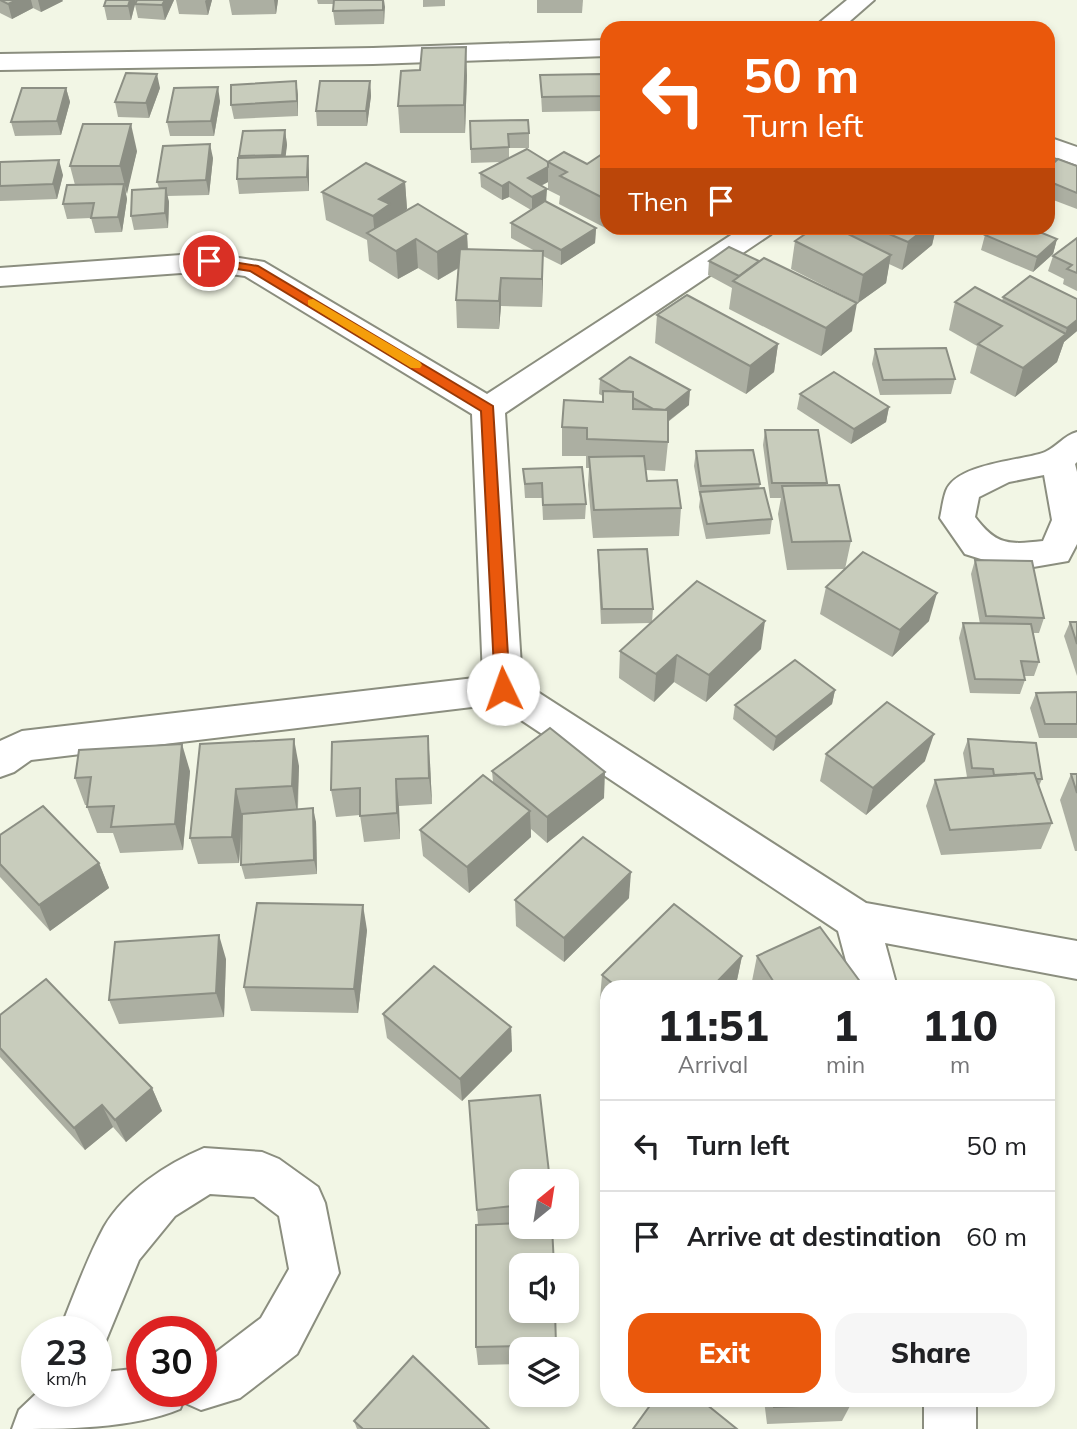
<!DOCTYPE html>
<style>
:root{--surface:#fff;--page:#f6f6f6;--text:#202124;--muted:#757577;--line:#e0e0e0;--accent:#ea580c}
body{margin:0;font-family:Mulish,sans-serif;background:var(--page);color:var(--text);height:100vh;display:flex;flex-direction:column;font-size:26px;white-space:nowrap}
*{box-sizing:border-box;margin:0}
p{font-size:23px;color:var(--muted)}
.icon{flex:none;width:38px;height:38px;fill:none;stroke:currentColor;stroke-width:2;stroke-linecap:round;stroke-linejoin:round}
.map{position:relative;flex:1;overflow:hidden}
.details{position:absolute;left:600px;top:980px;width:455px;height:427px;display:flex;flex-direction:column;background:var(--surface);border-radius:21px;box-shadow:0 4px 10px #0003}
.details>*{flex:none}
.top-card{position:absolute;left:600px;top:21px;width:455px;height:214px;border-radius:21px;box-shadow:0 4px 10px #0003;background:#ea580c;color:#fff;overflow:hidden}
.needle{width:46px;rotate:30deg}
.fabs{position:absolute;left:509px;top:1169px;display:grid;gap:14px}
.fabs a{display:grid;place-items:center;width:70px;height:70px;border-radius:14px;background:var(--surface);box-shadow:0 4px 10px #0003;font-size:35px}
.speed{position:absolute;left:21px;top:1316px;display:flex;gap:14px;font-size:35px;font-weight:700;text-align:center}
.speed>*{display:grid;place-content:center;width:91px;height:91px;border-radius:50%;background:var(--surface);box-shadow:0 4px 10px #0003;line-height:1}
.speed small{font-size:18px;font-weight:400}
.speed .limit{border:10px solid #d22;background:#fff;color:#111}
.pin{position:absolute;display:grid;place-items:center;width:60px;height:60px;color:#fff;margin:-30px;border:4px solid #fff;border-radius:50%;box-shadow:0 2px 7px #0007}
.me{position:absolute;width:77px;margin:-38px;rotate:357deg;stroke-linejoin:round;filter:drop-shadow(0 0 5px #0008)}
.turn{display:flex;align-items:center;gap:24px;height:147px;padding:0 28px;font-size:32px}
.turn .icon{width:91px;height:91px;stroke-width:2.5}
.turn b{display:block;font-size:49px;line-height:60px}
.then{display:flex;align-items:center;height:66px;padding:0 28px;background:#0003;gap:14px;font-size:26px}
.eta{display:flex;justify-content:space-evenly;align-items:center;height:119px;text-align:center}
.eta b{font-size:42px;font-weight:800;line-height:49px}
.cta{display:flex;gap:14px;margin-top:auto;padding:14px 28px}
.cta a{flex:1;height:80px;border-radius:21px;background:var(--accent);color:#fff;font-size:28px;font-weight:800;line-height:80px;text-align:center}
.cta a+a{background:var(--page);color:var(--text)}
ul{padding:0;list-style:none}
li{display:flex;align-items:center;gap:21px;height:91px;padding:0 28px;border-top:2px solid var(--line)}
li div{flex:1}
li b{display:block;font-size:26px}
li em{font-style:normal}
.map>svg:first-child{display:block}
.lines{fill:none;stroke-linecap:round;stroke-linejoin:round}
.minor-casing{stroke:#8b8e7f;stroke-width:4}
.minor{fill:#fff;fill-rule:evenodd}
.wall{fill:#acafa2}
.shaded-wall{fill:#8c8f84}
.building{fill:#c8ccbc;stroke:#8c8f84;stroke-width:2}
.route{fill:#ea580c;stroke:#983908;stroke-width:2}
.slow{fill:#f59e0b}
</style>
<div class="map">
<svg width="1077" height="1429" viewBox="0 0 1077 1429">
<rect width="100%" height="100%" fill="#f2f6e5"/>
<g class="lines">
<!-- minor casing -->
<g class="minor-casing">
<g id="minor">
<polygon points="847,0 874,0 842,28 813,28"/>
<polygon points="607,40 607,56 373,64 0,70 0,54 373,48"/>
<polygon points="1048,137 1077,147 1077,165 1048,155"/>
<polygon points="742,228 775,228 771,234 505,413 522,682 866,903 1077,941 1077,979 885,943 897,987 853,987 838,931 497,704 31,760 14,772 0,777 0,741 22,731 483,677 472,414 245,276 209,271 0,286 0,268 209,253 264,262 487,394"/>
<path d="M1077 432V462L1075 464 1077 472V544L1068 561 1016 570 965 554 940 518C942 509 943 499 946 491 957 463 1022 461 1045 452 1057 447 1063 436 1077 432ZM1044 475 1052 520 1043 541C1008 545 996 545 975 517L979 497 1009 482Z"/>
<path d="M204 1148 262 1152 279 1159 318 1187 325 1203 339 1273 297 1354 240 1398 201 1410 183 1402 180 1409C133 1429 62 1429 12 1429L19 1410 39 1391H96V1373L142 1368V1391H201V1358L211 1356 261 1318 289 1269 279 1216 254 1197 210 1194 175 1216 139 1260 102 1350 96 1352V1332H59C73 1298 86 1260 104 1227 125 1191 166 1164 204 1148Z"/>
<rect x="924" y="1400" width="52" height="29"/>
</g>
</g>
<!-- minor -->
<use href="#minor" class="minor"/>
</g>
<!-- wall -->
<g class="wall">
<polygon points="0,0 62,0 63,1 41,12 33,8 12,19 0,13"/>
<polygon points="137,0 174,0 165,20 138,18 135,5 131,20 107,20 104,6 135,4"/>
<polygon points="176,0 212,0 208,15 179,14"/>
<polygon points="229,0 278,0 276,14 232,15"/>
<polygon points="317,0 384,0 384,24 335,25 333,11 334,4 318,4"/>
<polygon points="423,0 445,0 445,6 423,7"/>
<polygon points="537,0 583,0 582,13 537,13"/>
<polygon points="467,75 465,133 400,133 398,106"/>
<polygon points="540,75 604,96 603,111 542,112"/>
<polygon points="370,81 371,96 367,126 317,126 316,111"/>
<polygon points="66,88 70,102 61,135 15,136 11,122"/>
<polygon points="160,88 149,118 118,117 115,102"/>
<polygon points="298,95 298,116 234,119 231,105"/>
<polygon points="220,101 214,136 170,136 167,122"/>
<polygon points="470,121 529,133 529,148 509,148 509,158 548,162 587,164 607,156 607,228 628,228 617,234 559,204 560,196 548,190 548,182 541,186 546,202 596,228 595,243 561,265 543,256 542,307 501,306 499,329 457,328 456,300 459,268 438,280 418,268 398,279 369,261 367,240 326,220 322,192 405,182 407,209 401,214 467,234 468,249 535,251 511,238 511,223 531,210 509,197 502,200 481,187 480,173 500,162 471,163"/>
<polygon points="285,130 287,145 285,157 309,171 309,191 239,194 237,179 239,156"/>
<polygon points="137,151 126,194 127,199 122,232 95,233 91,218 67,219 63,204 75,185 70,166"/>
<polygon points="213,158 209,195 167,196 169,202 168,228 134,230 131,216 159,188 157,182"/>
<polygon points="0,162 63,175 57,199 0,201"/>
<polygon points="1077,166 1077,209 1048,198 1048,168"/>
<polygon points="814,228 936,228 932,245 902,270 889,264 886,283 858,303 791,269 795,241"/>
<polygon points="985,235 1057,239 1053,254 1033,272 981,250"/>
<polygon points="1077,238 1077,291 1063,284 1064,279 1048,271 1053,256"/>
<polygon points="709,261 852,331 821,356 729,309 732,288 708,275"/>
<polygon points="1003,297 1077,299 1077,331 1064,342 1057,362 1015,397 970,373 977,346 949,330 955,302 1002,301"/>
<polygon points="657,315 778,344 774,372 746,394 655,343"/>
<polygon points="875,349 955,379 951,394 880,395 872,364"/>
<polygon points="600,379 689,405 668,422 668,442 665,471 646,470 647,481 681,508 679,536 593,538 588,485 589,468 586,468 586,456 562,456 562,427 602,402 603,396 599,394"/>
<polygon points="800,394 889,407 886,422 851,444 797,409"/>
<polygon points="765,430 827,483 826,485 851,541 845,569 787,570 778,514 781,498 770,498 763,445"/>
<polygon points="696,451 760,484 759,489 772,519 770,534 706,539 699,507 700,499 694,466"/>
<polygon points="523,469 586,504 585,519 543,520 542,498 525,498"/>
<polygon points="598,550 653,609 652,622 761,649 706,702 674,682 654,702 619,678 620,651 651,623 601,624 598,564"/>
<polygon points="975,560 1044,618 1039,633 1033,633 1039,662 1034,676 1024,676 1025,680 1020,694 970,693 959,638 963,623 980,624 971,574"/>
<polygon points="826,587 929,621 892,657 820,614"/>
<polygon points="1070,622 1077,622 1077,676 1064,636"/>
<polygon points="835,690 832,704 773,751 733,719 735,705"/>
<polygon points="1077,692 1077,738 1039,738 1030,708 1036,693"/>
<polygon points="968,739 1042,779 1039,786 1052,823 1041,849 941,855 926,806 935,780 967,777 963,753"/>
<polygon points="200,744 299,766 298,809 316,822 317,874 245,879 241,865 242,823 239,863 198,864 190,838"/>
<polygon points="826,754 925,761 866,815 820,781"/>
<polygon points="430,763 432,804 399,806 400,839 364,842 360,815 336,817 331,790"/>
<polygon points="190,771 183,850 120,853 113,833 97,833 87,807 87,805 85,805 75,778"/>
<polygon points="492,771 604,798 547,843 531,829 531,837 469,893 423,856 420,830 493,782"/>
<polygon points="1071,774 1077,774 1077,851 1075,851 1060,800"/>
<polygon points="0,835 99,863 109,888 50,931 0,877"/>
<polygon points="629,898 564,962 516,926 515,900"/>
<polygon points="367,930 358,1013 251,1011 244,987"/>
<polygon points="742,956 737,980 731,987 607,987 607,1005 600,999 602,975"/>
<polygon points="757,956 864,987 756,987 752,981"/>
<polygon points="226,959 224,1017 119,1024 109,1000"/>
<polygon points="383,1014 511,1027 512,1051 462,1101 387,1038"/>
<polygon points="0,1015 152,1088 162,1111 126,1142 113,1127 85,1150 0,1057"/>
<polygon points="522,1181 522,1227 555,1311 556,1349 522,1349 522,1364 478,1365 476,1347 478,1225 477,1210"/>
<polygon points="764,1400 850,1400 851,1404 842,1421 767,1424"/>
<polygon points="354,1421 489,1429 357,1429"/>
</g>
<!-- shaded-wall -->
<g class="shaded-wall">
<polygon points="17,0 31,0 33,8 12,19 8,4"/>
<polygon points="38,0 62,0 63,1 41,12"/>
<polygon points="130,0 136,0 131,20 128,6"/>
<polygon points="165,0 174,0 165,20 162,5"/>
<polygon points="206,0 212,0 208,15 205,1"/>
<polygon points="274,0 278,0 276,14"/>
<polygon points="383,0 384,0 385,7 384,24"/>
<polygon points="466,47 467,75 465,133 464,105"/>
<polygon points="157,74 160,88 149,118 146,103"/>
<polygon points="296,81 298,95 298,116 297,101"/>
<polygon points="370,81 371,96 367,126 366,111"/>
<polygon points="218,87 220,101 214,136 211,121"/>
<polygon points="66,88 70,102 61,135 57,121"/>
<polygon points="131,124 137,151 127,194 120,166"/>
<polygon points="285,130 287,145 284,170 282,155"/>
<polygon points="210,144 213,158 209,195 206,180"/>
<polygon points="308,156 309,171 309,191 307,177"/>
<polygon points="59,160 63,175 57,199 53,184"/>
<polygon points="548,167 548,182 528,192 528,178"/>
<polygon points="405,182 407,209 392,220 375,238 373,216 379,199"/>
<polygon points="509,182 509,197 502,200 502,186"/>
<polygon points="124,184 127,199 122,232 118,217"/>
<polygon points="166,188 169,202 168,228 165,213"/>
<polygon points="547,189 546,204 532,211 532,197"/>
<polygon points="596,228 595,243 561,265 561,250"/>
<polygon points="617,228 628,228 617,234"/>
<polygon points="926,228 936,228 932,245 902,270 908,242"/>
<polygon points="467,234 468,262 438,280 437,252"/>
<polygon points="416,239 418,268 398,279 396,251"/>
<polygon points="1057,239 1053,254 1033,272 1037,257"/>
<polygon points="543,251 543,279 542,307 542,279"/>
<polygon points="891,255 886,283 858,303 863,275"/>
<polygon points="501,278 501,306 499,329 499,301"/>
<polygon points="857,303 852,331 821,356 826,328"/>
<polygon points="1077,320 1077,331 1064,342 1057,362 1015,397 1023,368 1065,335 1067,328"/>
<polygon points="778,344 774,372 746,394 750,366"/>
<polygon points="690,390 689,405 659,428 660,414"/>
<polygon points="889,407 886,422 851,444 854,429"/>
<polygon points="937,593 929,621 892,657 900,630"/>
<polygon points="765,621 761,649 706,702 709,675"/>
<polygon points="677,655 674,682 654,702 656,674"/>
<polygon points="835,690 832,704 773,751 776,737"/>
<polygon points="934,734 925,761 866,815 873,788"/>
<polygon points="428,736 430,763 432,804 429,778"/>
<polygon points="294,739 299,766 297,812 292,786"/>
<polygon points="182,744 190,771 183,850 175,824"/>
<polygon points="605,772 604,798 547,843 547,817"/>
<polygon points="396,779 399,806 400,839 397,813"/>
<polygon points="236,789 242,815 239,863 232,837"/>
<polygon points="313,808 316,822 317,874 314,860"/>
<polygon points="530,811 531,837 469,893 467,867"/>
<polygon points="99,863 109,888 50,931 39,905"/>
<polygon points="631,872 629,898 564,962 564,938"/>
<polygon points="363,905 367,930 358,1013 354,989"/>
<polygon points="219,935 226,959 224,1017 216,993"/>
<polygon points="742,956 737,980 731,987 712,987"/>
<polygon points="511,1027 512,1051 462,1101 460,1079"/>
<polygon points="152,1088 162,1111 126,1142 115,1120"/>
<polygon points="102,1105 113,1127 85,1150 74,1128"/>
</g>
<!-- building -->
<g class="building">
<polygon points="0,0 17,0 8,4"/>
<polygon points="106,0 130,0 128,6 104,6"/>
<polygon points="137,0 165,0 162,5 135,4"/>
<polygon points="334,0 383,0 383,10 333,11"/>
<polygon points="466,47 464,105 398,106 401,71 420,70 422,48"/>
<polygon points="126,73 157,74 146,103 115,102"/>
<polygon points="601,74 604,96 542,97 540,75"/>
<polygon points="296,81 297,101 231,105 231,85"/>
<polygon points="320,81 370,81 366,111 316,111"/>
<polygon points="218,87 211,121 167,122 174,88"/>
<polygon points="22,88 66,88 57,121 11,122"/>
<polygon points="528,120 529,133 508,134 509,147 471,149 470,121"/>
<polygon points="83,124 131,124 120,166 70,166"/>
<polygon points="285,130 282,155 239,156 243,131"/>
<polygon points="210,144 206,180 157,182 163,146"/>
<polygon points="527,149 548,162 548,167 528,178 547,189 532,197 509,182 502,186 480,173"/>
<polygon points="564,152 587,164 602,154 607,156 607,200 560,176 567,172 548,162"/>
<polygon points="308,156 307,177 237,179 238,158"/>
<polygon points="1058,159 1077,166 1077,193 1048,181 1048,168"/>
<polygon points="59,160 53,184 0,186 0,162"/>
<polygon points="366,163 405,182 379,199 390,204 373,216 322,192"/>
<polygon points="124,184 118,217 91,218 94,203 63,204 67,185"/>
<polygon points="166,188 165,213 131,216 132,190"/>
<polygon points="545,201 596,228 561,250 511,223"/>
<polygon points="418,204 467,234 437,252 416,239 396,251 367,233"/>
<polygon points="814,228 836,228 891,255 863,275 795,241"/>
<polygon points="875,228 926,228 908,242"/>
<polygon points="993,228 1030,228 1057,239 1037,257 985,235"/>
<polygon points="1077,238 1077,273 1067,269 1072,265 1053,256"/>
<polygon points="729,247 759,261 739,276 709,261"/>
<polygon points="460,249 543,251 542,279 501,278 499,301 456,300"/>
<polygon points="764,258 857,303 826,328 733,281"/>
<polygon points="1030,276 1077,299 1077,320 1067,328 1003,297"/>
<polygon points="975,287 1066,334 1023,368 978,344 1002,326 955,302"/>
<polygon points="687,295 778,344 750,366 657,315"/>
<polygon points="946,348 955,379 883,380 875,349"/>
<polygon points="630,357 690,390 665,410 653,409 633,398 633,392 621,391 600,379"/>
<polygon points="834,372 889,407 854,429 800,394"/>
<polygon points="603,391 633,392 633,409 668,410 668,442 587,439 587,428 562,427 564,400 603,402"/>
<polygon points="765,430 818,430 827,483 772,483"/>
<polygon points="753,450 760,484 701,486 696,451"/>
<polygon points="644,456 647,481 677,480 681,508 594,510 589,457"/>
<polygon points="582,467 586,504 543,505 542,483 525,484 523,469"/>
<polygon points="839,485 851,541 792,542 782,486"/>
<polygon points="764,488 772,519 707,524 700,492"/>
<polygon points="647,549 653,609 602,609 598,550"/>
<polygon points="863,552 937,593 900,630 826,587"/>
<polygon points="975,560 1032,561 1044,618 986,616"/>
<polygon points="697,581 765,621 709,675 677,655 656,674 620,651"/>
<polygon points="1070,622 1077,622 1077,644"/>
<polygon points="963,623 1031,624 1039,662 1021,661 1025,680 975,679"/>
<polygon points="795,660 835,690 776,737 735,705"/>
<polygon points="1077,692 1077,724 1045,724 1036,693"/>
<polygon points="887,702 934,734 873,788 826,754"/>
<polygon points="550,728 605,772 547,817 492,771"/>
<polygon points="428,736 429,778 396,779 397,813 360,816 360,788 331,790 332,742"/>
<polygon points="294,739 292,786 236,789 232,837 190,838 200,744"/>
<polygon points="968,739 1036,743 1042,779 1036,779 1034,773 994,775 993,769 972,768"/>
<polygon points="182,744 175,824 111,827 114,806 87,807 91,777 75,778 79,750"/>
<polygon points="1034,773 1052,823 950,830 935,780"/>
<polygon points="1071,774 1077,774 1077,793"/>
<polygon points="483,775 530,811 467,867 420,830"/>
<polygon points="43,806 99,863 39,905 0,864 0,835"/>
<polygon points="313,808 314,860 241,865 242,814"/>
<polygon points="583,837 631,872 564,938 515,900"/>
<polygon points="257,903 363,905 354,989 244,987"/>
<polygon points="674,904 742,956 712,987 617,987 602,975"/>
<polygon points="820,927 864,987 777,987 757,956"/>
<polygon points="219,935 216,993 109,1000 115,942"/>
<polygon points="434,966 511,1027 460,1079 383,1014"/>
<polygon points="46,979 152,1088 115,1120 102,1105 74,1128 0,1048 0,1015"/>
<polygon points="540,1095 550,1181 522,1181 522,1205 477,1210 469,1101"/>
<polygon points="522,1223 522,1227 552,1227 554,1265 522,1265 522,1311 555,1311 556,1345 476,1347 476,1225"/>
<polygon points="413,1356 489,1429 363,1429 354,1421"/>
<polygon points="654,1400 701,1400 737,1429 633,1429"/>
<polygon points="773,1400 850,1400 851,1404 774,1407"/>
</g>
<!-- route -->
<polygon class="route" points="209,258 258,266 493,406 510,689 508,693 503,695 495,689 481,411 250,271 204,264 204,259"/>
<!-- slow -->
<polygon class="slow" points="313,299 420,362 422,365 420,368 411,368 308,305 308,300"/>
</svg>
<div class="fabs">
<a><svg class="needle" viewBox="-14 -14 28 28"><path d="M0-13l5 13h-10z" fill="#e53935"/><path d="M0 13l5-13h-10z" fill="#757577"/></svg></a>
<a><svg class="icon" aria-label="sound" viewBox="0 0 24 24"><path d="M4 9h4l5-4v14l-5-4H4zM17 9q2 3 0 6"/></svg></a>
<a><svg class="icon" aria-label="layers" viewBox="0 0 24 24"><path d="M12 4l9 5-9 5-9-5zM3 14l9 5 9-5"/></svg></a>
</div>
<div class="speed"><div>23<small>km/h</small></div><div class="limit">30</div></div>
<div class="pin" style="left:209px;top:261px;background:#d93025"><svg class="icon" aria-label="arrive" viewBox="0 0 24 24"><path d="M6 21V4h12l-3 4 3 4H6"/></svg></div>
<svg class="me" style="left:503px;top:689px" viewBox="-20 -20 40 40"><circle r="19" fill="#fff"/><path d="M0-13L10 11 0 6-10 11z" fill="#ea580c"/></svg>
<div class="top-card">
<div class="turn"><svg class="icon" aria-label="left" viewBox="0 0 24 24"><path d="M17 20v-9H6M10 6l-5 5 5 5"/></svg><div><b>50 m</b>Turn left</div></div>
<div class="then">Then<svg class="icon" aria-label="arrive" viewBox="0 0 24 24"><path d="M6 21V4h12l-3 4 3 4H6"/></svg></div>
</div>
<section class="details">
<div class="eta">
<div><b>11:51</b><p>Arrival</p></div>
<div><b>1</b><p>min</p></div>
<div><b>110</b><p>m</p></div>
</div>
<ul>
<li><svg class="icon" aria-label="left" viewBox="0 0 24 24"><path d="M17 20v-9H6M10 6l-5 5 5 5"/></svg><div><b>Turn left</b></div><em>50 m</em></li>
<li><svg class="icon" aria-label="arrive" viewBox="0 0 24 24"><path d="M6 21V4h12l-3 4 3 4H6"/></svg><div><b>Arrive at destination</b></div><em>60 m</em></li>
</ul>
<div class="cta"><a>Exit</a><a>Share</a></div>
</section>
</div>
